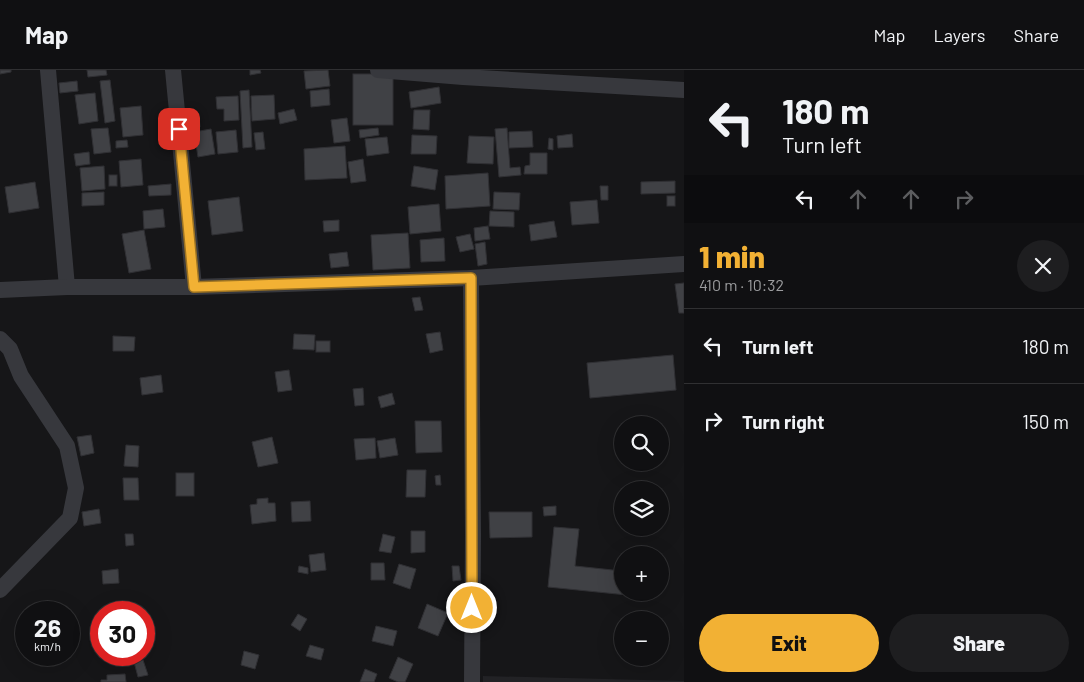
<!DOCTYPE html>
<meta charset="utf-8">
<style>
:root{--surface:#101012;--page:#1e1e20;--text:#f1f3f6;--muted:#9c9d9f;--line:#303032;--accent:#f2b134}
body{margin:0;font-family:Barlow,sans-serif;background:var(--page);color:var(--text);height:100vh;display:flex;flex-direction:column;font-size:19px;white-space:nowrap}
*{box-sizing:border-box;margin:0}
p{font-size:16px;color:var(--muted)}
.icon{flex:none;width:28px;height:28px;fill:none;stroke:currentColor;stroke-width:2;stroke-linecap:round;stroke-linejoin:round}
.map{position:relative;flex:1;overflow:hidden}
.sheet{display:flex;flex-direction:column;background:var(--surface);width:400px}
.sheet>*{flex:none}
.guide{background:#101012;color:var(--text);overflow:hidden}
.fabs{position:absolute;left:614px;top:346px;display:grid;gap:10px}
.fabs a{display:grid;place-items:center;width:55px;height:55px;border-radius:50%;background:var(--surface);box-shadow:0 5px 20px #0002,0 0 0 1px var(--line);font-size:25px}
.speed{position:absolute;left:15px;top:531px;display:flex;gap:10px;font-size:25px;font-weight:700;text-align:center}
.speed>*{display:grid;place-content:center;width:65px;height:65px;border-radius:50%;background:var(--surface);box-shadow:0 5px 20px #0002,0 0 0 1px var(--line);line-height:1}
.speed small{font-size:12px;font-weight:400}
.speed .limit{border:8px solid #d22;background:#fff;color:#111}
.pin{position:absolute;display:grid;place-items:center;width:42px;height:42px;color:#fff;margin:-21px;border-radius:10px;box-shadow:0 2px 8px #0006}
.me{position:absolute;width:55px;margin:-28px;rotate:0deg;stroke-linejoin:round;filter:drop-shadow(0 0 4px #0008)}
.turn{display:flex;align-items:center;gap:18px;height:105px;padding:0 15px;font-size:22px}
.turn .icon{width:65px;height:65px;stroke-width:2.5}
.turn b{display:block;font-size:35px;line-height:42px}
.lanes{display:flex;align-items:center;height:48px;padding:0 15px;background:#0003;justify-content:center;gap:25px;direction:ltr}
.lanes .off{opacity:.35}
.round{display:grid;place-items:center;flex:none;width:52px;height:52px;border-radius:26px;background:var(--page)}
.summary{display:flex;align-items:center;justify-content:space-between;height:85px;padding:0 15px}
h1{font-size:30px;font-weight:800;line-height:38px;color:var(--accent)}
.cta{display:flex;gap:10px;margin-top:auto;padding:10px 15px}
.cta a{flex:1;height:58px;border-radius:30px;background:var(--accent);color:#111;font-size:20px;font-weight:800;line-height:58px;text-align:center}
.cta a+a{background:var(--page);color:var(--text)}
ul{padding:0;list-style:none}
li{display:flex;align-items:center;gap:15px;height:75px;padding:0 15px;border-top:1px solid var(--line)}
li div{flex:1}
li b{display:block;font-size:19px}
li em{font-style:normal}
header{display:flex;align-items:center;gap:30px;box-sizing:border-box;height:70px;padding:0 25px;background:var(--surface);border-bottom:1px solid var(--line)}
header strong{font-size:24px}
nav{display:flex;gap:28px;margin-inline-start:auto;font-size:18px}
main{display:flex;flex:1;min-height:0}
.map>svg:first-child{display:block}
.built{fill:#222225}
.building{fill:#404145;stroke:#303034}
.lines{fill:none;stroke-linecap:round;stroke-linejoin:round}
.minor{stroke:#37383d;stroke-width:16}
.route-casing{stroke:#9d7322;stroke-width:12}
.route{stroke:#f2b134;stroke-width:9}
</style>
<header>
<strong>Map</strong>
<nav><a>Map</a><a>Layers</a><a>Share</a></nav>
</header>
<main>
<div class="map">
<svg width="684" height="612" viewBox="0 0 684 612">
<rect width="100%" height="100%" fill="#161618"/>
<!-- built -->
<polygon class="built" points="483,606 684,611 684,612 483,612"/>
<!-- building -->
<g class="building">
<polygon points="0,0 11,0 11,2 0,4"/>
<polygon points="87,0 106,0 107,5 88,7"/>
<polygon points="250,0 260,0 261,3 250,5"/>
<polygon points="328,0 330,16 306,19 304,1"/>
<rect x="353" y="4" width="40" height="51"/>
<polygon points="110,10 115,51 105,53 100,11"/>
<polygon points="77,11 78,21 60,23 59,13"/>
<polygon points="439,17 441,33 411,38 409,22"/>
<polygon points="329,19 330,35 311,37 310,21"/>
<polygon points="249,20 252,77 243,78 240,21"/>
<polygon points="95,23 98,51 79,54 75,25"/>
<polygon points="274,25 275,49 252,51 251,26"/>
<polygon points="238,26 239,50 224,51 224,39 217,39 216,27"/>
<polygon points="141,36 143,65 123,67 120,38"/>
<polygon points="294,39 297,50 280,54 278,43"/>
<polygon points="414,40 430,40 429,60 413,59"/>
<polygon points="199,46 200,57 186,57 185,47"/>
<polygon points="347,48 350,71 334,73 331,50"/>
<polygon points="108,58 111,82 94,84 91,59"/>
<polygon points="378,58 379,65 360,68 359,60"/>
<polygon points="507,58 510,98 520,97 521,105 499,107 495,59"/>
<polygon points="172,59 174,74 162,76 160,61"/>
<polygon points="211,59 215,84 198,87 194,62"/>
<polygon points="236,60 238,82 218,84 216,62"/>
<polygon points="532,61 533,77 509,78 509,62"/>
<polygon points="263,62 265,79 256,80 254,63"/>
<polygon points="572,64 573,77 558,78 557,66"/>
<polygon points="412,65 437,66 436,84 411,84"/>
<polygon points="469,66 494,67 493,94 467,93"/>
<polygon points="387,67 389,83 367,86 365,69"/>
<polygon points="549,68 553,69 553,80 548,79"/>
<polygon points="127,70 128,77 116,78 116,71"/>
<polygon points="345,76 347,108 305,110 304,79"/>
<polygon points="89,82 90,94 76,96 74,84"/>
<polygon points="530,83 547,83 547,104 524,104 525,96 530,95"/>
<polygon points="141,89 143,115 121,117 119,91"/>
<polygon points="363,89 366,111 351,113 348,92"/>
<polygon points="104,96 105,119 82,121 80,98"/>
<polygon points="414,96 438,100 435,120 411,116"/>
<polygon points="488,103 490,136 446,139 445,106"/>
<rect x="109" y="105" width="8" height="11"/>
<polygon points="675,111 675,123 641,124 641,112"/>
<polygon points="35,112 39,138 9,143 5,117"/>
<polygon points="171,114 171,125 149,126 148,116"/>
<polygon points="600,116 608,116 608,130 601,130"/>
<polygon points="104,122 104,135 82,136 82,123"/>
<polygon points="494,122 520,123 519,140 493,139"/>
<rect x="667" y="126" width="8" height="10"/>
<polygon points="239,127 243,161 212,165 208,131"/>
<polygon points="597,130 599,153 572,155 570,132"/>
<polygon points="439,134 441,161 410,164 408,137"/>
<polygon points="163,139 165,157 144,159 143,141"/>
<polygon points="490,141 514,142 514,157 489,156"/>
<polygon points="339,150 339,161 324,162 323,151"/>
<polygon points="554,151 557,167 531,171 529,155"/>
<polygon points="488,156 490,169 475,171 474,158"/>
<polygon points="144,160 151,199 129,203 122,164"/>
<polygon points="408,163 410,198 373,200 371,165"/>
<polygon points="470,164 474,179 460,182 456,167"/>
<polygon points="444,168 445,191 421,192 420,170"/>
<polygon points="485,172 487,194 478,196 475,174"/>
<polygon points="347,182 349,196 331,198 329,184"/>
<polygon points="684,213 684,243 679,243 675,214"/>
<polygon points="420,227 423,240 415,241 412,228"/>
<polygon points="440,262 443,280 430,283 426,264"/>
<polygon points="294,264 315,265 314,280 293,279"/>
<polygon points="113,266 135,267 134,281 113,281"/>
<rect x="316" y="271" width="14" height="11"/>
<polygon points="673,285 676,320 590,328 587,293"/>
<polygon points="289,300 292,320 278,322 275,302"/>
<polygon points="161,305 163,322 142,325 140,308"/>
<polygon points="363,318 364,335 355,336 353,319"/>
<polygon points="392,323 395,334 381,338 378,327"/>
<polygon points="415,351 441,351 442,382 416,383"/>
<polygon points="91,365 94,383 81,386 77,367"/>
<polygon points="272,367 278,393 258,397 252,372"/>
<polygon points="375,368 376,388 356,390 354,369"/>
<polygon points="395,368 398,385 380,388 377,371"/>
<polygon points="126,375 139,376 138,397 124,396"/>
<polygon points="407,400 426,400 425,427 406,427"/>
<rect x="176" y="403" width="18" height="23"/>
<polygon points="440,405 441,415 436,415 435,406"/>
<polygon points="123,408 138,408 139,430 124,430"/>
<polygon points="268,428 268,433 275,433 276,451 252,454 250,435 257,434 257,429"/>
<polygon points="310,431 311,451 292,452 291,432"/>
<polygon points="556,436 556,445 544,446 543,437"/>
<polygon points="99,439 101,453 84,456 82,442"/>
<polygon points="489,442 532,442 532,467 490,468"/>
<polygon points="554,457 579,459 575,496 622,501 622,522 638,522 637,526 548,517"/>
<polygon points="411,461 425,461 425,482 411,483"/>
<polygon points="125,464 133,464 134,475 126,476"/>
<polygon points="383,464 395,467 391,483 379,481"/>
<polygon points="324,483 326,500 311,502 309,485"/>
<polygon points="371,493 384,493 385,510 371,510"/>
<polygon points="399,494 416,499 410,519 393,513"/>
<polygon points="299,496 308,498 308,504 298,502"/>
<polygon points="452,496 459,496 461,510 453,511"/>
<polygon points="118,499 119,513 103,514 102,501"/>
<polygon points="427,534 448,543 438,566 418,558"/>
<polygon points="298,544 307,549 300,561 291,555"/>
<polygon points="376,556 397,561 393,576 372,571"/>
<polygon points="144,566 146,583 144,583"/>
<polygon points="310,575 324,579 321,590 306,586"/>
<polygon points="244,581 259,585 255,599 241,595"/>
<polygon points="398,587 413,594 405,612 398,612 389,608"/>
<polygon points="143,590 148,605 138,607 134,592"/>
<polygon points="365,599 377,604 374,612 360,612"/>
<polygon points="125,604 126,612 101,612 101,610 107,610 107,605"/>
</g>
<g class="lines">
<!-- minor -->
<g class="minor">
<polyline points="48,0 67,217"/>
<polyline points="173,0 194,217"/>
<polyline points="378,0 463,7 684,20"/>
<polyline points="471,208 473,465 472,612"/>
<polyline points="0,220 67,217 194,217 471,208 684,194"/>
<polyline points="0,269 10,279 21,306 67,376 76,418 70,448 0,520"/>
</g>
</g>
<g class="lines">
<!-- route casing -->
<g class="route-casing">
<polyline id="route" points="179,59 194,217 471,208 472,538"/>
</g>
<!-- route -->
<use href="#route" class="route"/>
</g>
</svg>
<div class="fabs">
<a><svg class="icon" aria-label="search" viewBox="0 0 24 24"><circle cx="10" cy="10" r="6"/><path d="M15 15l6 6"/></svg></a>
<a><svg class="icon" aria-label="layers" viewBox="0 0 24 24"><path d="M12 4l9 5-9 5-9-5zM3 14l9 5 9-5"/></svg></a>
<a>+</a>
<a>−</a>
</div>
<div class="speed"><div>26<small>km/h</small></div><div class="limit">30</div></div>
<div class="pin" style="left:179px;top:59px;background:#d93025"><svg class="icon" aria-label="arrive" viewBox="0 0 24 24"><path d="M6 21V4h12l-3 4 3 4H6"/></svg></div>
<svg class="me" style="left:472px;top:538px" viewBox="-20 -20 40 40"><circle r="17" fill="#f2b134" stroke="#fff" stroke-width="3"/><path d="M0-11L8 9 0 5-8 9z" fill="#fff"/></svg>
</div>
<section class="sheet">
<div class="guide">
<div class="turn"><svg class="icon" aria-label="left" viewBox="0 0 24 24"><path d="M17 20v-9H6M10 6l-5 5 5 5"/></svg><div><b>180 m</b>Turn left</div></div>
<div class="lanes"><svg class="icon" aria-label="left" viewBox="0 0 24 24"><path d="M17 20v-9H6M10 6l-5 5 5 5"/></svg><svg class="icon off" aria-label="ahead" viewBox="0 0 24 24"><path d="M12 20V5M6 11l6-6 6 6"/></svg><svg class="icon off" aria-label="ahead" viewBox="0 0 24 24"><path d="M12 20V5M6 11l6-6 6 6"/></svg><svg class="icon off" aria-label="right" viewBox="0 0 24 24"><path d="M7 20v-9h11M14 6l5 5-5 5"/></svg></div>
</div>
<div class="summary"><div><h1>1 min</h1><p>410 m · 10:32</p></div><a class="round"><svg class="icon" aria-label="close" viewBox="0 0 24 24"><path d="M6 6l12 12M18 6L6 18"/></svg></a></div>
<ul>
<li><svg class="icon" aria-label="left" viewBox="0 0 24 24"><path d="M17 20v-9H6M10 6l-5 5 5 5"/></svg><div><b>Turn left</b></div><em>180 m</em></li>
<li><svg class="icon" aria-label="right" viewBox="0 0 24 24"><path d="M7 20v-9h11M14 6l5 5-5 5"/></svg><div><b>Turn right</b></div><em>150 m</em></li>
</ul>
<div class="cta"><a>Exit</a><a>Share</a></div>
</section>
</main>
